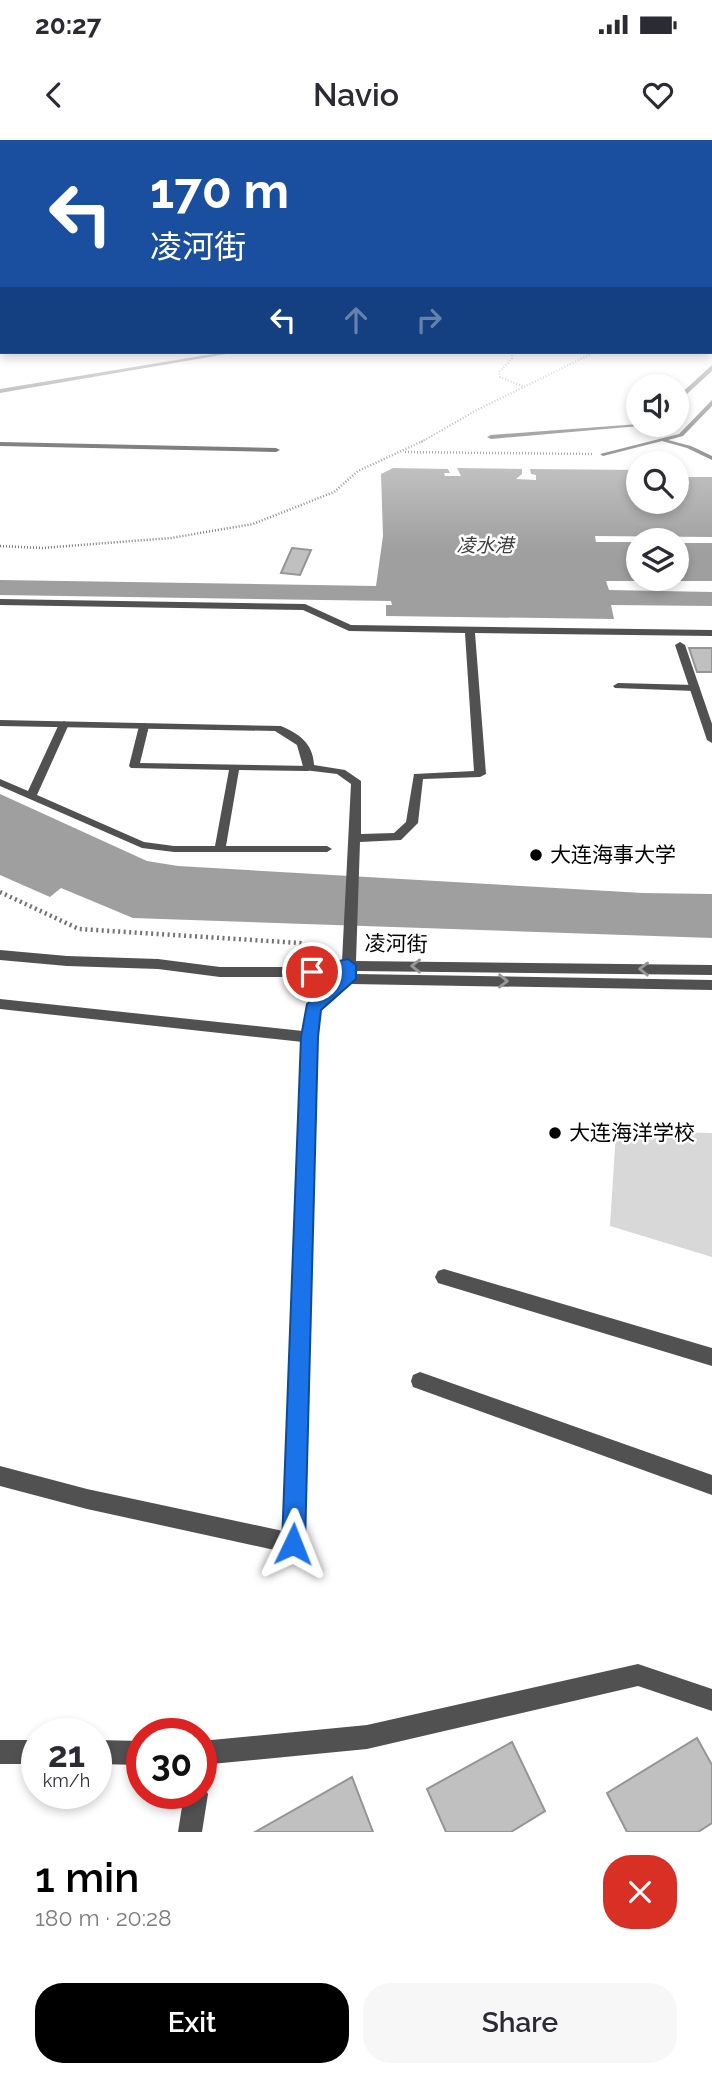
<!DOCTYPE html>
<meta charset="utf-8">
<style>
:root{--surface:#fff;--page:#f7f7f7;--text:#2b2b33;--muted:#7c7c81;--accent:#000}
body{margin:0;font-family:Raleway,"Noto Sans SC",sans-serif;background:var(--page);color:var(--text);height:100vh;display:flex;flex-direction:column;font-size:26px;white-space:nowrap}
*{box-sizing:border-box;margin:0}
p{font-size:23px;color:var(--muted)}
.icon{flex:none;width:38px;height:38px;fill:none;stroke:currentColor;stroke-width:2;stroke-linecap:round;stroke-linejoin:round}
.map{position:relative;height:1692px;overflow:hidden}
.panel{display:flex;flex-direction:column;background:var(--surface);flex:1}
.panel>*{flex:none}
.hud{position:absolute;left:0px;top:0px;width:712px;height:214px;box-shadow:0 4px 10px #0003;background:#1a4fa0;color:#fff;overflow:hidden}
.tools{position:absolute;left:626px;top:234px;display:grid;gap:14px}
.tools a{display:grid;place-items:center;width:63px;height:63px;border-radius:50%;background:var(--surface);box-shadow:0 4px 10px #0003;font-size:35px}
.speed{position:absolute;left:21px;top:1578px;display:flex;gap:14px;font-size:35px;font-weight:700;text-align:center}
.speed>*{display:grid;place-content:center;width:91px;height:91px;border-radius:50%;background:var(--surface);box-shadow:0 4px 10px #0003;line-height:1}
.speed small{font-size:18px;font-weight:400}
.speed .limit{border:10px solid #d22;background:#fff;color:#111}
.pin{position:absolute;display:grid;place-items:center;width:60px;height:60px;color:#fff;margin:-30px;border:4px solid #fff;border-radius:50%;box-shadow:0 2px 7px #0007}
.me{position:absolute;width:77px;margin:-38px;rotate:2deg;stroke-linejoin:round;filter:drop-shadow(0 0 5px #0008)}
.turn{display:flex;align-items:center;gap:24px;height:147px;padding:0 35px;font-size:32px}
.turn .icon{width:91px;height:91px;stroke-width:2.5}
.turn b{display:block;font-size:49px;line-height:60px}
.lanes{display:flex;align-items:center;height:66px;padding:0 35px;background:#0003;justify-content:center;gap:35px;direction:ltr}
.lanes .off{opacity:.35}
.round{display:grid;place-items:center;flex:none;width:74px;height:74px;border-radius:28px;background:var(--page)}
.overview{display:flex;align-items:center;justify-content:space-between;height:119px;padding:0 35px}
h1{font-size:42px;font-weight:600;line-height:52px;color:var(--accent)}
.button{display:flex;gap:14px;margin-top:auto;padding:14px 35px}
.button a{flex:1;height:80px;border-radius:28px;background:var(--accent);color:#fff;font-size:28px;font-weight:600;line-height:80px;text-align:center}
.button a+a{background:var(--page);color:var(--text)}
.status{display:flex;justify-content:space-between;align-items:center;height:49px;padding:0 35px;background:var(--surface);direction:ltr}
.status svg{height:19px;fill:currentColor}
header{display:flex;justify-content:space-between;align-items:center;height:91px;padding:0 35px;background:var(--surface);font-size:32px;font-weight:600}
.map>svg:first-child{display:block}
.green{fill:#d8d8d8}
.water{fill:#9f9f9f}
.building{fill:#c0c0c0;stroke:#959595;stroke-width:2}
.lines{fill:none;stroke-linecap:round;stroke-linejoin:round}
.path-far2{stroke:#737373;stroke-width:2;stroke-dasharray:1 2;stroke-linecap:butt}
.path-far1{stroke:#737373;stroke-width:2.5;stroke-dasharray:1 2;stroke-linecap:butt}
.path{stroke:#737373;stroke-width:4.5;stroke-dasharray:2 3.5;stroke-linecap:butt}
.service{fill:#515151;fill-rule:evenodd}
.minor{fill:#515151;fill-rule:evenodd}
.tertiary{fill:#515151;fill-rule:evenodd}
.secondary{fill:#1e1e1e;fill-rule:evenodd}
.oneway{stroke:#979797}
.route{fill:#1a73e8;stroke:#114b97;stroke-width:2}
.poi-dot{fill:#000;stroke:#fff;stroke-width:2.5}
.labels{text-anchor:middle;stroke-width:5;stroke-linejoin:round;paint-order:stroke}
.far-water-label{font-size:19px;font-style:italic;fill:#404040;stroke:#fff}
.poi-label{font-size:21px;fill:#000;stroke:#fff;text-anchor:start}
.street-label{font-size:21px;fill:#000;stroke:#fff}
</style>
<div class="status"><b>20:27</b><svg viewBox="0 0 49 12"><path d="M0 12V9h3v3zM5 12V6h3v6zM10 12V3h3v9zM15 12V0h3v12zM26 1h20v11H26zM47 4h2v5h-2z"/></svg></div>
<header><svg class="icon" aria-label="back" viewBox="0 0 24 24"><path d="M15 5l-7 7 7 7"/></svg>Navio<svg class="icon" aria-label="heart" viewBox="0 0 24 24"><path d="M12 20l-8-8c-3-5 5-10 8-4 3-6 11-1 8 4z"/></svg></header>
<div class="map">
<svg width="712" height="1692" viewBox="0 0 712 1692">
<rect width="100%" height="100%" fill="#fff"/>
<!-- green -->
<polygon class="green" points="616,991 712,993 712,1117 610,1086"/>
<!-- water -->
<g class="water">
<polygon points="393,328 448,329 450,333 444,333 445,336 461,336 457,328 522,329 522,334 516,339 536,340 536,335 531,334 530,329 639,330 639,362 677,362 677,337 712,337 712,397 595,396 596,402 639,402 639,439 677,439 677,403 712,403 712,441 606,441 609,450 712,452 712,466 611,465 614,479 386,476 386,465 392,465 391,461 0,455 0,440 376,446 383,396 381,334"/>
<polygon points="0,654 147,721 178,726 643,753 712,754 712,798 133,778 61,748 50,757 0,735"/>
</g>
<!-- building -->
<g class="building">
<polygon points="292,408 311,410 300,435 281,433"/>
<polygon points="689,508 712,508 712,532 697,532"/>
<polygon points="697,1598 712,1625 712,1683 698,1692 627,1692 607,1653"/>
<polygon points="512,1602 545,1671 511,1692 446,1692 427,1649"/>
<polygon points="352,1637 373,1692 255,1692"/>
</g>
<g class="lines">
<!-- path-far2 -->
<g class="path-far2">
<polyline points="512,212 512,219 499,232 500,237 524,247"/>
<polyline points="421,302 475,271 595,212"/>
</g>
<!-- path-far1 -->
<g class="path-far1">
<polyline points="405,312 592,314"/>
<polyline points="650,316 673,317"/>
<polyline points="0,406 42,408 171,398 253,384 334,352 358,331 425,300"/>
</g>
<!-- path -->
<polyline class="path" points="0,752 79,789 300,803 332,815"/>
<!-- service -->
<g class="service">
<rect x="0" y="176" width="2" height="4"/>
<polygon points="712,260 712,266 683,296 668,300 691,306 712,316 712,320 687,308 662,301 603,316 600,314 679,294"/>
<polygon points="618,543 695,545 700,548 695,551 615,548 613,546"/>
<polygon points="64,581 69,584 37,655 144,702 174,706 215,706 229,630 131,628 129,626 139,586 144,583 149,586 140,623 311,626 313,628 308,631 239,630 226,706 327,706 332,709 327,712 174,712 142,708 0,646 0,639 28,651 59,584"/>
</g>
<!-- minor -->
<g class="minor">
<rect x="710" y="174" width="2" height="4"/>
<polygon points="712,225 712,231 677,263 677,257"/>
<polygon points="639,284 651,285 491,299 487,297 491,295"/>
<path d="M0 459 305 464 351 485 712 490V496L475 493 486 634 480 637 423 639 418 683 401 700 360 702 356 821 712 825V835L355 831V834L712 840V850L351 844 320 870 317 897 303 1404 300 1411 293 1414 87 1369 0 1346V1326L87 1349 283 1391 303 902 0 869V859L303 891 308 864 336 841 312 837H220L158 829 67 826 0 820V810L67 816 158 819 220 827H312L341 833 334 826 336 823 342 821 351 644 337 634 304 630 297 605 275 591 0 586V580L281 586C299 594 313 603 314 625L345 630 361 641V694L394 693 406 682 414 634 474 631 465 493 349 491 303 470 0 465Z"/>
<polygon points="680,502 685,505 712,584 712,603 707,600 675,505"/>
<polygon points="444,1129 712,1208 712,1226 438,1143 435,1137 438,1131"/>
<polygon points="420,1232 712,1335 712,1355 413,1247 411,1241 413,1235"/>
<polygon points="638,1524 712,1549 712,1571 638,1546 367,1609 201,1625 201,1601 367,1585"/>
<rect x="0" y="1600" width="37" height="24"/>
<polygon points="96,1600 142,1601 142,1625 96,1624"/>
<polygon points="201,1644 204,1646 208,1654 202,1692 178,1692 184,1654 201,1654"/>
</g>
<!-- tertiary -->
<polygon class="tertiary" points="225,212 238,212 0,253 0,249"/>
<!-- secondary -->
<polygon class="secondary" points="0,302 276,308 280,310 276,312 0,306"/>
</g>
<!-- one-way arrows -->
<defs><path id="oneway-chevron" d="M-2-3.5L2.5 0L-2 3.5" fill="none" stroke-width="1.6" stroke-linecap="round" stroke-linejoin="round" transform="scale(1.75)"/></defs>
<g class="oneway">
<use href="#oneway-chevron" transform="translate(416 826) rotate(-179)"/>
<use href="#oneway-chevron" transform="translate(644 829) rotate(-179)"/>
<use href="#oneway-chevron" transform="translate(503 841) rotate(1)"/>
</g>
<!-- sky -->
<linearGradient id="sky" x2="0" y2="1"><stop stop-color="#8baccb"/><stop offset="0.42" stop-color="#fff"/><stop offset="1" stop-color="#fff" stop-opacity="0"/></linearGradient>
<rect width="712" height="411" fill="url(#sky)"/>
<!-- route -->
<polygon class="route" points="348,819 356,825 356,839 321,870 318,897 305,1404 302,1413 293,1416 285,1413 282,1404 301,897 307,864 340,837 340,832 312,838 305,832 307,828"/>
<!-- markers -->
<g class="poi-dot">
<circle cx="536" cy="715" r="7"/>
<circle cx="555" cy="993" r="7"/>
</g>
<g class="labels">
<!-- far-water labels -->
<g class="far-water-label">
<text x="485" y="412">凌水港</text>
</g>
<!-- poi labels -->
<g class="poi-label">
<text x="550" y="722">大连海事大学</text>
<text x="569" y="1000">大连海洋学校</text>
</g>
<!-- street labels -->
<g class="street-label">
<text transform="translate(396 804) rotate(1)" y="7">凌河街</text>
</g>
</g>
</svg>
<div class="tools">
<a><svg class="icon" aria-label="sound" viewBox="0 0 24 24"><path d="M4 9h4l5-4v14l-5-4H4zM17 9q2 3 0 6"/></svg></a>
<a><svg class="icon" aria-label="search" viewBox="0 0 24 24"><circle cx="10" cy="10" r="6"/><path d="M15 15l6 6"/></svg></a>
<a><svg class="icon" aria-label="layers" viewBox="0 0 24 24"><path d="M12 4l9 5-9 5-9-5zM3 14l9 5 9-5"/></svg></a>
</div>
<div class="speed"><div>21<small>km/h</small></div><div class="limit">30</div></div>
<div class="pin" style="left:312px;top:832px;background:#d93025"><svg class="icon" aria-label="arrive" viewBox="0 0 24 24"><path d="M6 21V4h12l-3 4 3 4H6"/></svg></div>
<svg class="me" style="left:293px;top:1404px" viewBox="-20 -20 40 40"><path d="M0-17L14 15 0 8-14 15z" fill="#1a73e8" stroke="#fff" stroke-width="4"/></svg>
<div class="hud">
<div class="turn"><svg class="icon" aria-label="left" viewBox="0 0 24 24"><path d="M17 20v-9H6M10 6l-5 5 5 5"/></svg><div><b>170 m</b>凌河街</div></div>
<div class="lanes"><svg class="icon" aria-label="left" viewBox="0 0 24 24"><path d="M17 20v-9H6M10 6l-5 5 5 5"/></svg><svg class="icon off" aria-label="ahead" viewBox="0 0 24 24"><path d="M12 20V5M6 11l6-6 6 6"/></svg><svg class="icon off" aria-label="right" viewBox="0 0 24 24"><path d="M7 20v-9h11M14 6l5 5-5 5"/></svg></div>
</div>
</div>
<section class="panel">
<div class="overview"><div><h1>1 min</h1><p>180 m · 20:28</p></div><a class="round" style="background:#d93025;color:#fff"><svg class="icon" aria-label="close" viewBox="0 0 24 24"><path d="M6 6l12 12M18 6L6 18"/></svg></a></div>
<div class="button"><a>Exit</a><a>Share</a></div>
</section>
